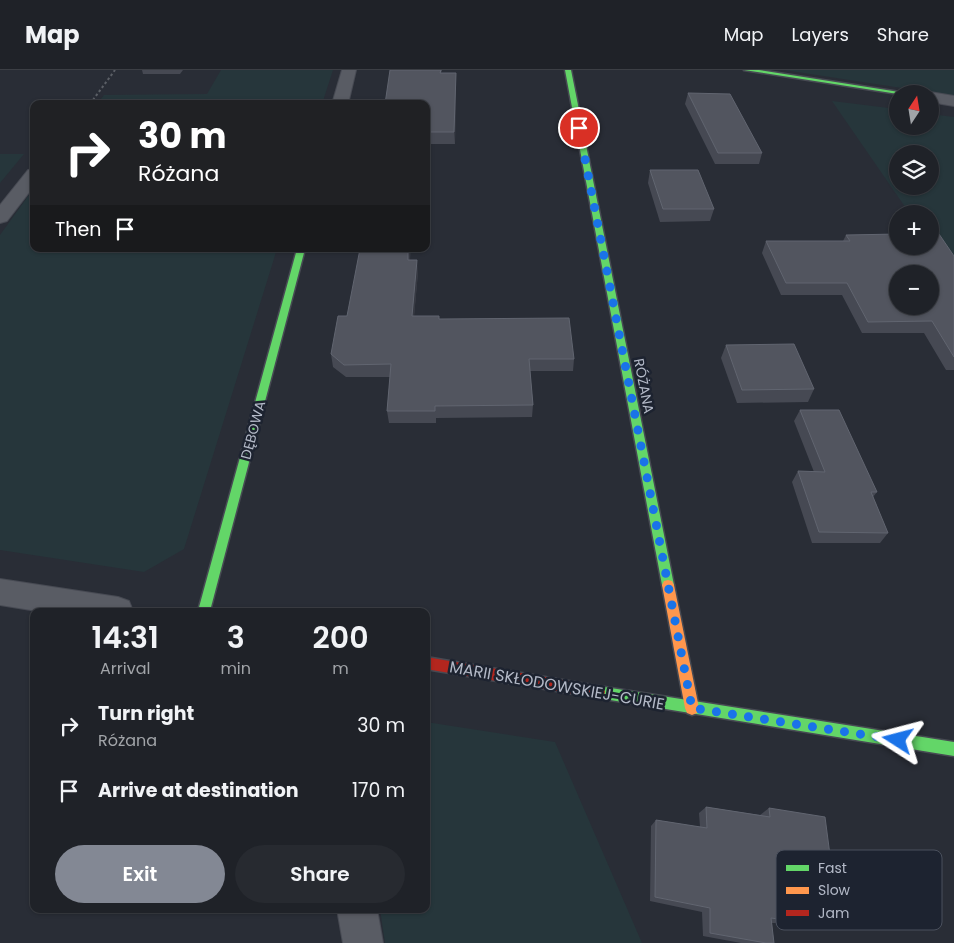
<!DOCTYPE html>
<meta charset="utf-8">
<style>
:root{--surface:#1f2228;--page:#272a30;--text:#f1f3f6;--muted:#a1a4a8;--line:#3c3f45;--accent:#838894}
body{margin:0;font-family:Poppins,sans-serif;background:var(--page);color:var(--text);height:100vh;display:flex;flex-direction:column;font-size:19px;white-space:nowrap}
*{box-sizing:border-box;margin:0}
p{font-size:16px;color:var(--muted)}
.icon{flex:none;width:28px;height:28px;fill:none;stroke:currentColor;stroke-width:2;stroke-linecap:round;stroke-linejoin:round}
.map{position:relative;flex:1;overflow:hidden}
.panel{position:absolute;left:30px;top:538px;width:400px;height:305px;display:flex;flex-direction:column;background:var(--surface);border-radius:10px;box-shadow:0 1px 4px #0004,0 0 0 1px var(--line)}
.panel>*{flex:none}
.hud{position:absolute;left:30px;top:30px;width:400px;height:152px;border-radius:10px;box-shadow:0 1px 4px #0004,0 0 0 1px var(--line);background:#202124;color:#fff;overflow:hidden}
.needle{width:32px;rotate:12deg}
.controls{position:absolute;left:889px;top:15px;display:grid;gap:10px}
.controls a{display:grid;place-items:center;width:50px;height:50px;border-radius:50%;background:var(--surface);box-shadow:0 1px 4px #0004,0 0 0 1px var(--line);font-size:25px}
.pin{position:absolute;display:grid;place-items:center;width:42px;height:42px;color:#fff;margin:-21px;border:2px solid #fff;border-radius:50%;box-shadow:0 1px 5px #0007}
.me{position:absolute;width:55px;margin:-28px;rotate:279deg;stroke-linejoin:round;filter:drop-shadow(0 0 4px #0008)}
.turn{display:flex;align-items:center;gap:18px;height:105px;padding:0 25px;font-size:22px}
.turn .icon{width:65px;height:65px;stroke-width:2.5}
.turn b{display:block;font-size:35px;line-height:42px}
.then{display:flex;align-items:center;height:48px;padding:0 25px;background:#0003;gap:10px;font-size:19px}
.eta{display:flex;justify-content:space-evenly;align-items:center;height:85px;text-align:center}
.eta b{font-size:30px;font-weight:600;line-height:35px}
.cta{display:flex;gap:10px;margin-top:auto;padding:10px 25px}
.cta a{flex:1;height:58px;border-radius:30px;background:var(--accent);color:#fff;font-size:20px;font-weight:600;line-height:58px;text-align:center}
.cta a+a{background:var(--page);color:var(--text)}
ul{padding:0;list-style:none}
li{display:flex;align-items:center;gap:15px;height:65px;padding:0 25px}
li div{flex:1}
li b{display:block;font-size:19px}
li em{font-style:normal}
header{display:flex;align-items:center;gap:30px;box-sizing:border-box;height:70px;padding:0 25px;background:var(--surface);border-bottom:1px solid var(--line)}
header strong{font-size:24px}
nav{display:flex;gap:28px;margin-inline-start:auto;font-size:18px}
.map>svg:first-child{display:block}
.green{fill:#26363b;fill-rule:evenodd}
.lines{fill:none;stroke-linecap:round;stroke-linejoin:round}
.street-casing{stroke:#474a53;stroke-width:2}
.fast-casing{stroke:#474a53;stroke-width:3}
.slow-casing{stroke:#474a53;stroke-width:3}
.jam-casing{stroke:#474a53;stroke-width:3}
.path{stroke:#5b5f66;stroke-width:2;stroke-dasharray:2.5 2.5;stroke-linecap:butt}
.street{fill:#595c64;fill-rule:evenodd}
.fast{fill:#63d668;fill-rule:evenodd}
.slow{fill:#ff974d;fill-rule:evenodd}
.jam{fill:#b3261e;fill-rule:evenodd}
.wall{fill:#464953}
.shaded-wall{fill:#363942}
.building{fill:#52555f;stroke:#616570;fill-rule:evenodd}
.route{stroke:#1a73e8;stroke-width:9;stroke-dasharray:0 16.2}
.labels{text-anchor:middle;stroke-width:5;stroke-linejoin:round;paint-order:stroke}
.street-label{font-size:14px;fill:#b3b9c7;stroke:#1d2330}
.near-street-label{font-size:16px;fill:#b3b9c7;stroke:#1d2330}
.key{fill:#1d2330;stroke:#4a505d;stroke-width:1}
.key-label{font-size:14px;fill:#b3b9c7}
</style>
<header>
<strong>Map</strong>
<nav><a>Map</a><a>Layers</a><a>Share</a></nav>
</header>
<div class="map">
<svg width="954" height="873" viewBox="0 0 954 873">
<rect width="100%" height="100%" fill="#292d36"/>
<!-- green -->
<g class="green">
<polygon points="221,0 333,0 322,34 97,34 104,25 207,24"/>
<polygon points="784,0 954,0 954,26"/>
<path d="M832 31 897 39 898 56H930V44L954 47V196L930 173V144H910ZM898 84H930V116H898Z"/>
<polygon points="0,84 24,84 0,113"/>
<polygon points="34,118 34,179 277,179 184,479 144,502 0,480 0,165"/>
<polygon points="426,652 555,672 642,873 385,873 380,839 426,839"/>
</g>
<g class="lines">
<!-- street casing -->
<g class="street-casing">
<g id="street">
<polygon points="342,0 356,0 348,34 332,34"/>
<polygon points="930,22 954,26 954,36 930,32 930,24 925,24"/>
<polygon points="34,99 34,116 7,151 0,153 0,135 28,100"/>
<polygon points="0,509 118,527 129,531 133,541 37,541 0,535"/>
<polygon points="337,839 377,839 383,873 343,873"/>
</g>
</g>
<!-- fast casing -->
<g class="fast-casing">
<g id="fast">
<polygon points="565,0 571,0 674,515 672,519 668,520 664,519 662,515"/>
<polygon points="744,0 759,0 912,24 898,24"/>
<polygon points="297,179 305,179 210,541 198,541"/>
<polygon points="598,616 954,672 954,686 598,628 593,627 591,622 593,617"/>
</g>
</g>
<!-- slow casing -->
<g class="slow-casing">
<polygon id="slow" points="668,510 672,511 674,515 699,638 697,643 692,645 687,643 685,638 662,515 664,511"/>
</g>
<!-- jam casing -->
<g class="jam-casing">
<polygon id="jam" points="426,587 598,616 603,617 605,622 603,627 598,628 426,599"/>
</g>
<!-- path -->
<polyline class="path" points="90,34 115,0"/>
<!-- street -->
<use href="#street" class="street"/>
<!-- fast -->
<use href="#fast" class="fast"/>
<!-- slow -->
<use href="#slow" class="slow"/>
<!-- jam -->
<use href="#jam" class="jam"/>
</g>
<!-- wall -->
<g class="wall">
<polygon points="142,0 183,0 180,4 143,4"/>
<polygon points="390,0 442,0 441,3 456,3 455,74 426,74 426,34"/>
<polygon points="688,23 762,83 759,94 715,94 685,34"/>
<polygon points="650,100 714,139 710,151 660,152 648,113"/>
<polygon points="846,165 954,186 954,300 946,300 924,263 862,263 842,225 781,225 762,183 766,171 843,171"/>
<polygon points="410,190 418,202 414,246 439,249 574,289 573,301 530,301 533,335 532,347 436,348 436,353 389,353 387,341 390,307 346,307 333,297 331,284 347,246"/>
<polygon points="726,275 814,319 808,332 737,333 721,288"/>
<polygon points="800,340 877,422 873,427 888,463 880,473 812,473 792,412 798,401 814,402 794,351"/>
<polygon points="706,737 760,745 769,738 833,808 822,812 781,805 785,850 775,853 772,853 774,873 741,873 703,866 702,842 650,831 651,756 656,750 700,757 699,743"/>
</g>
<!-- shaded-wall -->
<g class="shaded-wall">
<polygon points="456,3 456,14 455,74 454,62"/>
<polygon points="408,179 411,179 409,202 408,190"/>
<polygon points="417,190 418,202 413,259 412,246"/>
</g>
<!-- building -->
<g class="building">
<polygon points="390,0 441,0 440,3 456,3 454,62 426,62 426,34 385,34"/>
<polygon points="688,23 730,24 762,83 718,83"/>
<polygon points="650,100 698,100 714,139 663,139"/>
<path d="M898 164V176H930V164H939L954 186V287L932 251 868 252 847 213H786L766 171H850L846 165ZM898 204H930V236H898Z"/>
<polygon points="360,179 408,179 408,190 417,190 412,246 439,246 439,249 569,248 574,289 529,289 533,335 435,336 435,341 387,341 391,294 344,295 331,284 338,246 347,246"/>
<polygon points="794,274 814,319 742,320 726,275"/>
<polygon points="800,340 839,340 877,422 871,422 888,463 819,462 798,401 825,402"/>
<polygon points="706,737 770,747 769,738 825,747 833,808 780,798 785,850 771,848 774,873 766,873 710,863 710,838 655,827 656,750 707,758"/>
</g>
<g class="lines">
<!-- route -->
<polyline class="route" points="579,58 692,638 898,670"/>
</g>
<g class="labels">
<!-- street labels -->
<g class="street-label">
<text transform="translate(644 316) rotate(79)" y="5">RÓŻANA</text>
<text transform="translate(253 360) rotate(-75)" y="5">DĘBOWA</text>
</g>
<!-- near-street labels -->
<g class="near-street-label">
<text transform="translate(557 615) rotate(10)" y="6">MARII SKŁODOWSKIEJ-CURIE</text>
</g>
</g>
<!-- legend -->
<rect x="776" y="780" width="166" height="80" rx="8" class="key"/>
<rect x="786" y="795" width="23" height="6" fill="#63d668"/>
<rect x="786" y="817" width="23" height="7" fill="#ff974d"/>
<rect x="786" y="840" width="23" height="6" fill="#b3261e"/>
<g class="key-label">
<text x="818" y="803">Fast</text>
<text x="818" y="825">Slow</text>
<text x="818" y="848">Jam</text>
</g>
</svg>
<div class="controls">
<a><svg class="needle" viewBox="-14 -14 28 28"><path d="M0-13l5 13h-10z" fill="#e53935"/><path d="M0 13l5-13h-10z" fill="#a1a4a8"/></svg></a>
<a><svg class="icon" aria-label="layers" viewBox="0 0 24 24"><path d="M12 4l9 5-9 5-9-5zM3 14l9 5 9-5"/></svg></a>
<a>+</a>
<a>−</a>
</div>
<div class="pin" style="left:579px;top:58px;background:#d93025"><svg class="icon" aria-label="arrive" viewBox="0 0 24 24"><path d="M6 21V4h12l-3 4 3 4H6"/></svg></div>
<svg class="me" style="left:898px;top:670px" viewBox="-20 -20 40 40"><path d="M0-17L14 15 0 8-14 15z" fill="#1a73e8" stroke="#fff" stroke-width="4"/></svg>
<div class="hud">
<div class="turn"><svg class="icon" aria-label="right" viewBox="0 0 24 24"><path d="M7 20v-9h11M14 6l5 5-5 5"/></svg><div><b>30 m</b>Różana</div></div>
<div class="then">Then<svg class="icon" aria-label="arrive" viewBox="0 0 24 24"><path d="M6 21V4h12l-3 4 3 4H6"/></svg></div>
</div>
<section class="panel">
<div class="eta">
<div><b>14:31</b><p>Arrival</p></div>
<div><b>3</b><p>min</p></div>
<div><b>200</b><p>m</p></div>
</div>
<ul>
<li><svg class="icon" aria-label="right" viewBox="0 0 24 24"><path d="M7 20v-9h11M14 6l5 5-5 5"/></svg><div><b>Turn right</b><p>Różana</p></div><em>30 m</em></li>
<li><svg class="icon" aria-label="arrive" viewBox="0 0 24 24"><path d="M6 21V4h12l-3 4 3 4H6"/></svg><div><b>Arrive at destination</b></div><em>170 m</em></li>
</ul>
<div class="cta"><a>Exit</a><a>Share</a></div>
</section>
</div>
